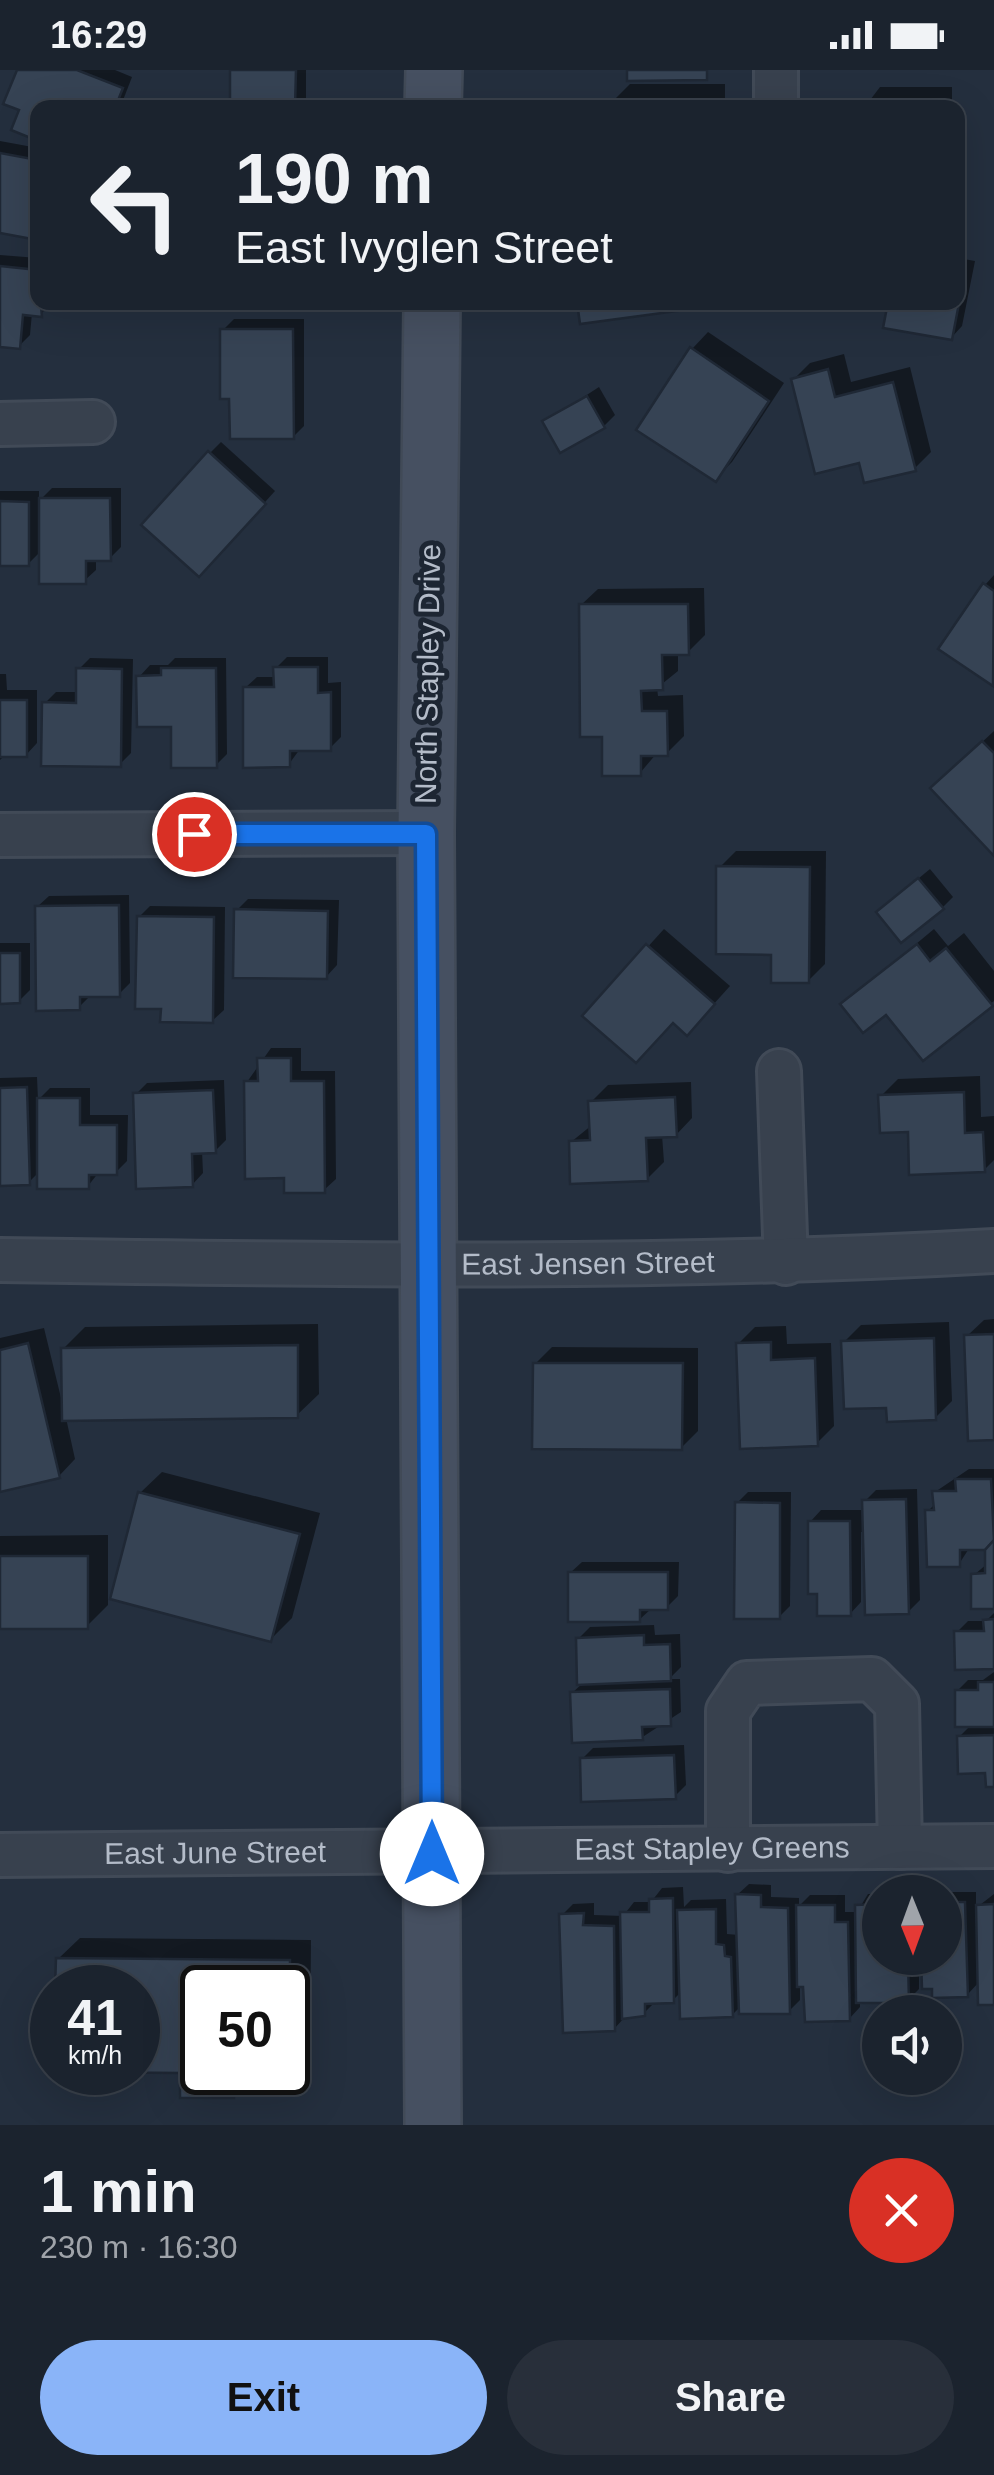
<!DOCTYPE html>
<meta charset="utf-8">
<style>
:root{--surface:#1b232e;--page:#282f3a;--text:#f1f3f6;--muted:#a0a4aa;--line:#39404a;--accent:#8ab4f8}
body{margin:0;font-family:Helvetica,sans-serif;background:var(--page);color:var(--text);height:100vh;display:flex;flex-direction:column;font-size:38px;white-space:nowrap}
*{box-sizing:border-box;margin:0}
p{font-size:32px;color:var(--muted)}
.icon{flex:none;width:55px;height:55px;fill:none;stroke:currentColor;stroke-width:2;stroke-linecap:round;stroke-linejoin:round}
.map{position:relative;height:2055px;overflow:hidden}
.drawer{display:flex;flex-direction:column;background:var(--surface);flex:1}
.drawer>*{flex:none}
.top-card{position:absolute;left:30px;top:30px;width:935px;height:210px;border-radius:20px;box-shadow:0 10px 40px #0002,0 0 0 2px var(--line);background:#1b232e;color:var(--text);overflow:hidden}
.needle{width:65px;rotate:179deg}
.tools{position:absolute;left:862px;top:1805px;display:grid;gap:20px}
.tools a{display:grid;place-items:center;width:100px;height:100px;border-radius:50%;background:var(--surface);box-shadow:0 10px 40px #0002,0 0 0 2px var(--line);font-size:50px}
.speed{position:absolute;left:30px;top:1895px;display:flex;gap:20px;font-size:50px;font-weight:700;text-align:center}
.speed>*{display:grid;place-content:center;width:130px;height:130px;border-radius:50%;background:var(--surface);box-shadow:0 10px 40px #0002,0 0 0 2px var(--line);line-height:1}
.speed small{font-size:25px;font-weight:400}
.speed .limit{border:5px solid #111;border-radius:15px;background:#fff;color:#111}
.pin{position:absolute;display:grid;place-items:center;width:85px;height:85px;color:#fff;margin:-42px;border:5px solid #fff;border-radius:50%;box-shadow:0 2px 10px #0007}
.me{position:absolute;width:110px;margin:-55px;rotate:0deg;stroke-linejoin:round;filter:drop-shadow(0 0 8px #0008)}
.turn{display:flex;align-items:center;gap:35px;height:210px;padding:0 40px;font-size:45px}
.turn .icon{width:130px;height:130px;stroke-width:2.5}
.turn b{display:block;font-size:70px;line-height:85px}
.round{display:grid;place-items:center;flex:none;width:105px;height:105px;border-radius:52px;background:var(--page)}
.summary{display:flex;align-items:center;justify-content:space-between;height:170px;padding:0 40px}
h1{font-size:60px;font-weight:800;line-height:75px}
.action{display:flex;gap:20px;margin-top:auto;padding:20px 40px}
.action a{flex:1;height:115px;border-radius:60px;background:var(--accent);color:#111;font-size:40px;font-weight:800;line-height:115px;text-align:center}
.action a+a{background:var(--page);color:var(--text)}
.status{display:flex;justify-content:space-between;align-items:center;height:70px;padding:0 50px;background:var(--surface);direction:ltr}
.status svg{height:28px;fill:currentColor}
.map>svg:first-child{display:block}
.shadow{fill:#0007}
.building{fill:#364354;stroke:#1f2835;stroke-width:2.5;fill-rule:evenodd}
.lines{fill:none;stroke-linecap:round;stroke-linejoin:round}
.minor-casing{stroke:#414a57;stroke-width:48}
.secondary-casing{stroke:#414a57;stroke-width:60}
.minor{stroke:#38414e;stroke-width:42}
.secondary{stroke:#465061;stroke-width:55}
.route-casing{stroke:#114b97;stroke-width:25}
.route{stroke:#1a73e8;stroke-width:18}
.labels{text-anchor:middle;stroke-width:10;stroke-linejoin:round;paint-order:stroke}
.street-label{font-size:30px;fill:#b4bcc9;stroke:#1d2633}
</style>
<div class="status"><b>16:29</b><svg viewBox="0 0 49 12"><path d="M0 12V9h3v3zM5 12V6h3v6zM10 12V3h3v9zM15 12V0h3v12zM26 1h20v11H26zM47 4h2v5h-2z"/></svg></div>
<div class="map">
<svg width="994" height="2055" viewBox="0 0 994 2055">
<rect width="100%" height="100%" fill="#242f3e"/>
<!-- shadow -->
<g class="shadow">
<polygon points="20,0 115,0 132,7 120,38 22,38"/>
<rect x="233" y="0" width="73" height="38"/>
<polygon points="630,14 725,14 725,38 613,38 613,31"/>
<polygon points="880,17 952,17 952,38 864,38"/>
<polygon points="0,71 38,78 38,160 31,167 0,161"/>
<polygon points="0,185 38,188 38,232 52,232 41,244 32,243 30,265 19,276 0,274"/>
<polygon points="958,188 975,191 962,256 951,268 958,232"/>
<polygon points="234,249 304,249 304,356 293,367 223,260"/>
<polygon points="708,262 784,313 732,392 715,409 692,279"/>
<polygon points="844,284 851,312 910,297 931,382 915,398 861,390 793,310 810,293"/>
<polygon points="599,317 615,345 604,356 545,352"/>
<polygon points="221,372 275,421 210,493 210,383"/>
<polygon points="52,418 121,418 121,477 110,488 96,488 96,500 84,511 42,480 28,494 0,496 0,421 39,421 39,431"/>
<polygon points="994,505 994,611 993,612 985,515"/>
<polygon points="704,518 705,565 688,582 678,582 678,601 657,618 658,626 683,625 684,666 667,683 657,683 640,703 604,664 581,535 598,519"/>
<polygon points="287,587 328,587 328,613 341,612 341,667 330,678 300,679 289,694 245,618 257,607 276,607 276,598"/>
<polygon points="90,588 133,589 131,683 120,694 45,633 56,622 78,622 79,599"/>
<polygon points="175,588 226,588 227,684 216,695 174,655 139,607 150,595 168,595"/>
<polygon points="0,604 6,604 7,620 37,620 37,673 26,685 5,685 0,690"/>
<polygon points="994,661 994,782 950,702"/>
<polygon points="736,781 826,781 825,894 808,911 719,798"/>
<polygon points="930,799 953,827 942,838 890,832"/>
<polygon points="129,825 130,913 119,924 90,926 78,938 37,837 49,826"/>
<polygon points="248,829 339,830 337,895 326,907 237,840"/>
<polygon points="150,836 225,837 224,940 212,951 139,847"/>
<polygon points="664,859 730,916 703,946 674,950 586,945"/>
<polygon points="934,859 948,876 964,863 994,901 994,931 923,988 886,942 844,934"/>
<polygon points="0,873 30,873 30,920 19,931 0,931"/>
<polygon points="271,978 301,978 301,1001 335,1001 336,1109 324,1120 286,1105 247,1012"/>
<polygon points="980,1006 981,1047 994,1046 994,1090 984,1100 910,1059 881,1026 898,1009"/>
<polygon points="37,1007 38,1030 50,1018 90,1018 90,1045 128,1045 127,1091 116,1102 99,1102 88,1116 39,1102 29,1112 0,1113 0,1008"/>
<polygon points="224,1010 226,1070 215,1081 202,1081 203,1103 192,1115 136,1024 147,1013"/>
<polygon points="691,1012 692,1048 676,1065 662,1065 664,1092 647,1109 571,1072 592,1055 591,1032 608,1015"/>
<polygon points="994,1249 994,1368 967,1266 984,1250"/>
<polygon points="949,1252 952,1331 935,1348 844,1272 861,1255"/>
<polygon points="318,1254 319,1324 297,1345 66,1348 75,1389 59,1406 0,1419 0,1268 44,1258 62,1332 63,1279 85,1257"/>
<polygon points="786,1256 787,1274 831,1273 834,1356 817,1373 738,1274 755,1257"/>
<polygon points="552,1277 698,1278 698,1361 681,1378 535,1294"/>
<polygon points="969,1399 994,1399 994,1536 974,1505 988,1493 988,1477 970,1477 959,1494 928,1441 936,1433 935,1422"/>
<polygon points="162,1402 320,1443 292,1548 271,1569 140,1423"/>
<polygon points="917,1419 920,1530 908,1542 865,1462 861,1462 861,1532 850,1544 820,1521 810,1452 821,1440 865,1440 865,1431 876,1420"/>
<polygon points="748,1422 791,1422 790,1536 779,1547 737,1433"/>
<polygon points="108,1465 108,1535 87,1556 0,1556 0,1466"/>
<polygon points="582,1492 679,1492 678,1526 667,1537 652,1538 639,1550 570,1503"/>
<polygon points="994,1543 994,1596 957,1562 968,1551 986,1551"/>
<polygon points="654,1555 655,1565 680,1564 681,1597 669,1609 680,1609 681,1642 641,1668 572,1623 584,1612 578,1569 590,1557"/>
<polygon points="994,1602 994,1714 959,1667 971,1655 957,1621 968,1610 983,1610"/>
<polygon points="684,1675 686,1715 675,1726 582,1689 593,1678"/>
<polygon points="749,1814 771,1815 771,1827 799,1828 799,1836 810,1825 845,1825 845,1842 857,1842 868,1824 880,1824 880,1888 919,1888 919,1919 908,1930 860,1931 860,1937 849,1949 806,1915 800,1915 800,1930 789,1941 741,1936 732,1945 682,1921 673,1930 656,1931 644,1943 625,1947 614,1959 562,1845 573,1834 594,1833 594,1845 623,1846 634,1832 651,1832 662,1818 683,1817 684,1837 691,1830 726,1829 727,1864 739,1865 737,1825"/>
<polygon points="942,1822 976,1822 976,1838 994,1824 994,1933 980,1911 967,1925 924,1916 923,1888 945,1888"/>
<polygon points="80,1868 311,1870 310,1980 288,2001 288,1918 202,1918 202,2002 254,2004 233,2025 183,2001 138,2000 138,1918 58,1889"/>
</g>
<!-- building -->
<g class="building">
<polygon points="17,0 77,0 123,18 115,38 38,38 38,71 11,60 19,40 3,34"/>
<polygon points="230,0 296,0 295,38 230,38"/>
<polygon points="627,0 707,0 707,10 627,11"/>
<rect x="610" y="30" width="100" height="8"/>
<polygon points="861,32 936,33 936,38 861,38"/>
<polygon points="0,83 38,90 32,169 0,163"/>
<polygon points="0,196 38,200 42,247 23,245 20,279 0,277"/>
<polygon points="958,200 965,202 952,270 883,258 888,232 958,232"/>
<polygon points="577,232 676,232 677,241 580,254"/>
<polygon points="220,259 293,259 294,369 230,369 229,329 220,329"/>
<polygon points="690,277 769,331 716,412 636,360"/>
<polygon points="828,299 835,327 893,312 916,401 864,413 859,393 815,404 791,309"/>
<polygon points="587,326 605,358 560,383 542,351"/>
<polygon points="208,381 266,434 199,507 141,455"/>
<polygon points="39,428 110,428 111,491 86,491 86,514 39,514"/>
<polygon points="0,431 29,432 29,496 0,496"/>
<polygon points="983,513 994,521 993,616 938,579"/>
<polygon points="579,534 688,534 689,585 662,585 663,620 641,621 642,641 667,641 668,686 641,686 641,706 602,706 602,667 580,667"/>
<polygon points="273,597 318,597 318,623 331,622 331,681 290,681 290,697 243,698 243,617 274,617"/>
<polygon points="76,598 122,599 121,697 41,696 42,632 76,633"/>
<polygon points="161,598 216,598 217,698 171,698 171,657 137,657 136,606 161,605"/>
<rect x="0" y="630" width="27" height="57"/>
<polygon points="982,671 994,683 994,786 930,718"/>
<polygon points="716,796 810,797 809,913 771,913 771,885 716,884"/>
<polygon points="918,808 944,839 901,873 876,842"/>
<polygon points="119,835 120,927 80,927 80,940 36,941 35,836"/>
<polygon points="234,839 328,841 327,909 233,908"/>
<polygon points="137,846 214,847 213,953 160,952 161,939 135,939"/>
<polygon points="646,874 715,934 687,966 673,953 636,993 582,946"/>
<polygon points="917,874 930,891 946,878 993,936 923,991 886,945 863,963 840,934"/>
<polygon points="0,883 20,883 20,933 0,934"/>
<polygon points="257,988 291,988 291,1011 324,1011 325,1123 284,1123 284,1108 245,1109 244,1011 258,1011"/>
<polygon points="27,1017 30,1115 0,1116 0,1018"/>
<polygon points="213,1020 216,1083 192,1084 193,1117 136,1119 133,1023"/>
<polygon points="964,1022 965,1063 983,1062 985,1102 909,1105 908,1062 880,1063 878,1025"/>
<polygon points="675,1027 677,1067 646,1068 648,1111 570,1114 569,1071 590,1070 588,1031"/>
<polygon points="37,1028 80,1028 80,1055 117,1055 117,1105 89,1105 89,1119 37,1119"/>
<polygon points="994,1264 994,1370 968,1371 964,1265"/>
<polygon points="934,1268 936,1350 887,1352 886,1338 844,1339 841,1271"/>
<polygon points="771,1272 771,1290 815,1288 818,1376 740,1379 736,1273"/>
<polygon points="28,1273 60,1408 0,1422 0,1280"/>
<polygon points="298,1275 298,1348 62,1351 61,1278"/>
<polygon points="533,1293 683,1293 682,1380 532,1379"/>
<polygon points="955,1409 991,1409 994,1470 985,1480 960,1480 960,1497 927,1497 925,1440 934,1440 932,1421 956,1421"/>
<polygon points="138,1422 300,1464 271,1572 110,1529"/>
<polygon points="906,1429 909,1544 865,1545 862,1430"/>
<polygon points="735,1432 780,1433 780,1549 734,1549"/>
<polygon points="808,1451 850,1451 851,1546 817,1546 817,1524 808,1524"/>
<polygon points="994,1470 994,1539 971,1539 971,1504 985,1503 985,1480"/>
<rect x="0" y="1486" width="88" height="73"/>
<polygon points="568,1502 668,1502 668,1540 640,1540 640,1552 568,1552"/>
<polygon points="994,1549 994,1599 955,1600 954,1561 984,1561 983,1550"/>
<polygon points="644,1565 644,1575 670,1574 671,1611 577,1615 576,1568"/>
<polygon points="978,1612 994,1612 994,1657 955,1657 955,1620 978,1620"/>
<polygon points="670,1619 671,1656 642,1657 643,1670 572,1673 570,1622"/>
<polygon points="994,1665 994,1717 986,1717 985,1703 958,1704 957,1666"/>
<polygon points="674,1685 676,1729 581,1732 580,1688"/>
<polygon points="735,1824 761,1825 761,1837 788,1838 790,1944 739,1944"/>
<polygon points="673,1828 674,1933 645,1934 645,1946 622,1949 620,1842 649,1842 649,1829"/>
<polygon points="945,1832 965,1832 968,1927 932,1928 932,1919 922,1919 921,1888 945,1888"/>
<polygon points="880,1834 880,1888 908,1888 909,1933 856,1933 855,1835"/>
<polygon points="994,1834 994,1935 978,1935 976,1835"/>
<polygon points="796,1835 835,1835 835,1852 848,1852 850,1951 805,1952 803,1917 797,1917"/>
<polygon points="716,1839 716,1874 724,1875 725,1886 731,1887 733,1947 680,1949 677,1840"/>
<polygon points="584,1843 583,1855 614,1856 615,1961 563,1963 559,1844"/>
<path d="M56 1888 290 1890V2004L234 2003V2028H180V2003L60 2002H138V1918H55ZM202 1918H288V2002H202Z"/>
</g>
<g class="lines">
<!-- minor casing -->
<g class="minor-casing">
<g id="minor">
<polyline points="776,0 776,38"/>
<polyline points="0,354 93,352"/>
<polyline points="0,765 426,763"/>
<polyline points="779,1001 786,1193"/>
<path id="s1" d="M0 1190C332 1195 663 1200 994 1181"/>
<polyline points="728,1780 728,1641 747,1613 872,1609 897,1634 900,1777"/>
<path id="s2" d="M0 1785 994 1776"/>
</g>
</g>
<!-- secondary casing -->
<g class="secondary-casing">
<g id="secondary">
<polyline points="433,38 434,0"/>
<polyline points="432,232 426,763 433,2055"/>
</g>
</g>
<!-- minor -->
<use href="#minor" class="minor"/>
<!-- secondary -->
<use href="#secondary" class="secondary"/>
</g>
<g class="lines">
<!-- route casing -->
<g class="route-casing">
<polyline id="route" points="194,764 426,764 432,1784"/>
</g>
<!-- route -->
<use href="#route" class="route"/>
</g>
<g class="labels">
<!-- street labels -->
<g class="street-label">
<text transform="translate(428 604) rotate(-89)" y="10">North Stapley Drive</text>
<text dy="10" stroke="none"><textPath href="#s1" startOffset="588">East Jensen Street</textPath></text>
<text dy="10" stroke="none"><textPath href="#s2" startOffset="712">East Stapley Greens</textPath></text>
<text dy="10" stroke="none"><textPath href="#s2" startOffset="215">East June Street</textPath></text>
</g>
</g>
</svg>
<div class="tools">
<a><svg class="needle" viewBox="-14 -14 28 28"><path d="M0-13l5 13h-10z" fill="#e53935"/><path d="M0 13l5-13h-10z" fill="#a0a4aa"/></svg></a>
<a><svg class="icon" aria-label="sound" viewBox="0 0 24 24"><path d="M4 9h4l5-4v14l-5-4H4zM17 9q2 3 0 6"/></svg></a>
</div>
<div class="speed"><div>41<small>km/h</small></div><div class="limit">50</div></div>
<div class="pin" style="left:194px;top:764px;background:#d93025"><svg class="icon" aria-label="arrive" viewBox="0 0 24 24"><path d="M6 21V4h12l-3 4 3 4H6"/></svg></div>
<svg class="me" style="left:432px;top:1784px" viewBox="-20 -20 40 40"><circle r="19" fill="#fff"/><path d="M0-13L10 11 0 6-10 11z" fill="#1a73e8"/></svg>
<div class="top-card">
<div class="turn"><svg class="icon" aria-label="left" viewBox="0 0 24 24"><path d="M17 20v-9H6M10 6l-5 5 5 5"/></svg><div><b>190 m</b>East Ivyglen Street</div></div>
</div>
</div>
<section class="drawer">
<div class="summary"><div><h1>1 min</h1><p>230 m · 16:30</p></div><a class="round" style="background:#d93025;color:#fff"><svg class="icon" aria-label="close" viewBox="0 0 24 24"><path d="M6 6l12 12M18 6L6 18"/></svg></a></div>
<div class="action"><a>Exit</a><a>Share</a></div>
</section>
